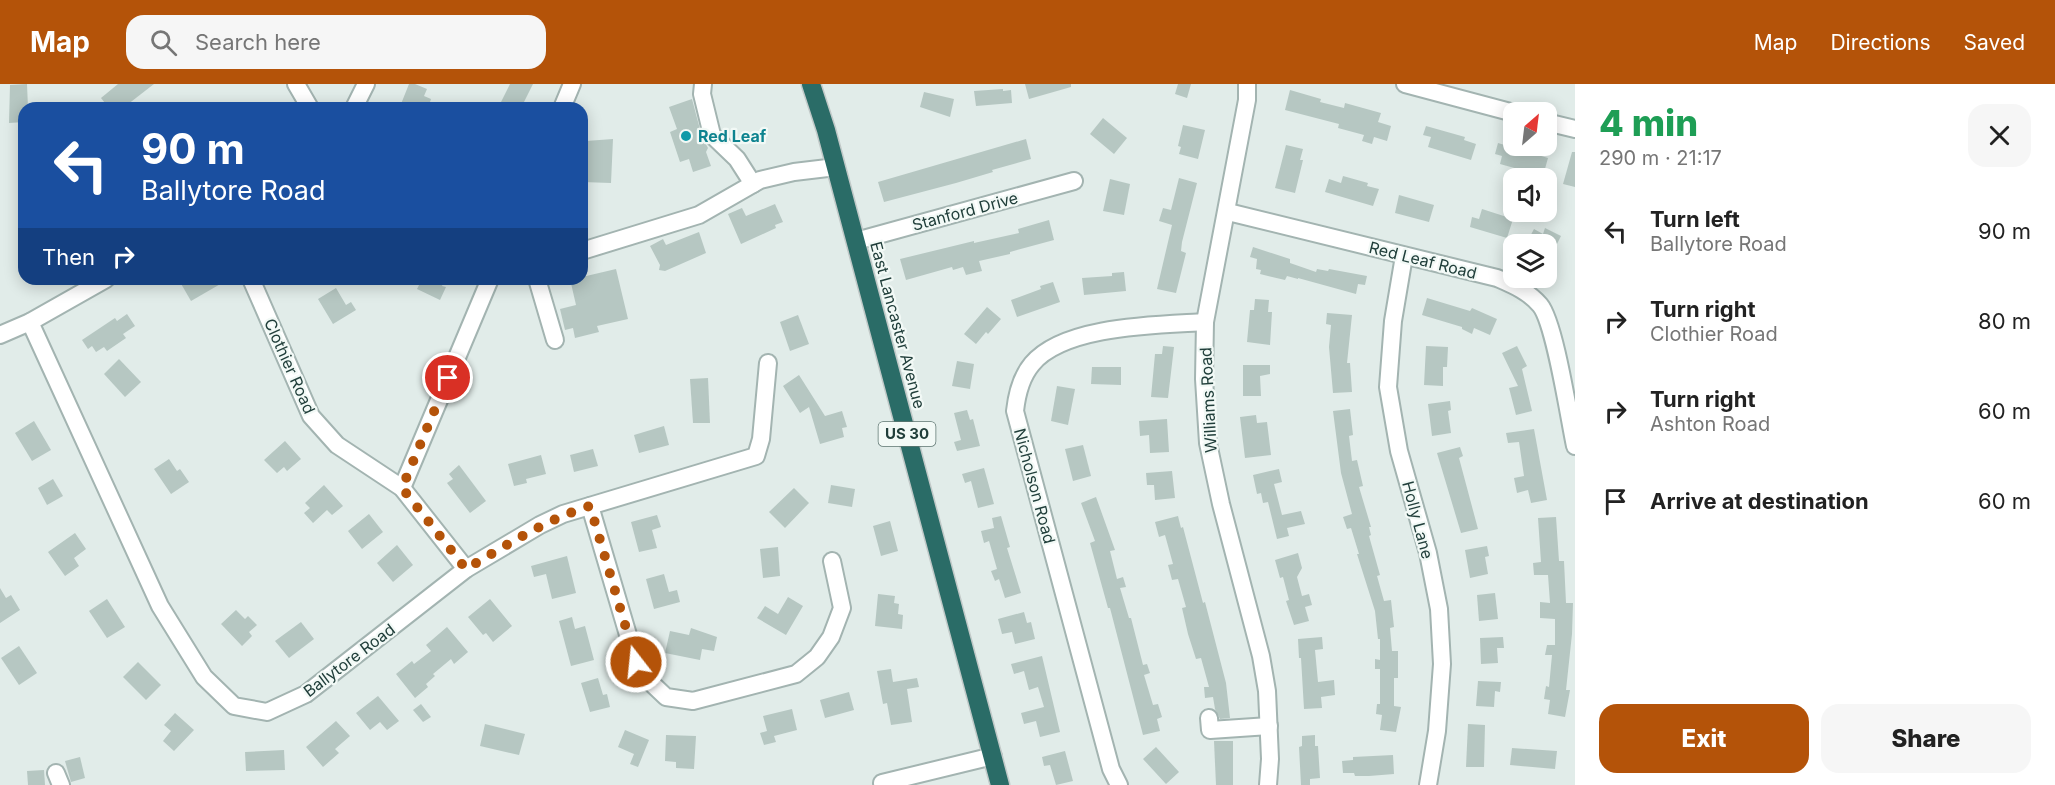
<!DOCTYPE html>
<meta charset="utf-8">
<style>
:root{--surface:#fff;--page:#f6f6f6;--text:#222;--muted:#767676;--accent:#b45309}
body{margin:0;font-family:Inter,sans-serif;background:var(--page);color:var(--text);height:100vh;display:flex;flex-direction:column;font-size:22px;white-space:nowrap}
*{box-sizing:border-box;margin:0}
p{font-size:20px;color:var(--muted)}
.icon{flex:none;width:33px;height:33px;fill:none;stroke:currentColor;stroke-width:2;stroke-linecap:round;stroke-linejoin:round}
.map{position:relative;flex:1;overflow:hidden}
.sheet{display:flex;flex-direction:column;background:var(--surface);width:480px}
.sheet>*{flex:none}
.guide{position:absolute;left:18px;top:18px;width:570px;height:183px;border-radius:18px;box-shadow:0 3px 15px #0003;background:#1a4fa0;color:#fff;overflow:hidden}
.needle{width:39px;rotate:28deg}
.buttons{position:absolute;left:1503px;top:18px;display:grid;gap:12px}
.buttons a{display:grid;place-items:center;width:54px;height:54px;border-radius:12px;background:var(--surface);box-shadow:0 3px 15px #0003;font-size:30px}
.pin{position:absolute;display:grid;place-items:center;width:51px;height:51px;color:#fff;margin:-26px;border:3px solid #fff;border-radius:50%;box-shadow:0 2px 6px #0007}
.me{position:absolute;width:66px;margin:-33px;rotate:344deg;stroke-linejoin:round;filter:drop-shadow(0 0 4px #0008)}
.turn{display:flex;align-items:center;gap:21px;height:126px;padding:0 24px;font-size:27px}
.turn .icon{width:78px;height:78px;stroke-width:2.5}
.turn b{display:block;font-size:42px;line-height:51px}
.then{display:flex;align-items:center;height:57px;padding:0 24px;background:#0003;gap:12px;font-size:22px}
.round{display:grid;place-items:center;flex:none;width:63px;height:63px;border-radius:18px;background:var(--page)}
.headline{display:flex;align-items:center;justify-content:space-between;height:102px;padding:0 24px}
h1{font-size:36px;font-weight:800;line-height:45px;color:#1e9e55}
.button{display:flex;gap:12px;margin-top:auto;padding:12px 24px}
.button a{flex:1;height:69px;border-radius:18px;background:var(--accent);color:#fff;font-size:24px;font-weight:800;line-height:69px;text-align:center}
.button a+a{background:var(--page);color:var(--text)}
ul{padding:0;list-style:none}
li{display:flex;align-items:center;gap:18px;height:90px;padding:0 24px}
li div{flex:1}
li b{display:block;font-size:22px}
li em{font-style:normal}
header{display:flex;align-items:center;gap:36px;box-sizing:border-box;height:84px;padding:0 30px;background:var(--accent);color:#fff}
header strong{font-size:28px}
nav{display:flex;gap:33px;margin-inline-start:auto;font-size:21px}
.search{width:420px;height:54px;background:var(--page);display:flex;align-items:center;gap:15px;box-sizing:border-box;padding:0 21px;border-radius:18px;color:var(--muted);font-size:22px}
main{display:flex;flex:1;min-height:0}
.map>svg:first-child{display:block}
.building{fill:#b6c7c2}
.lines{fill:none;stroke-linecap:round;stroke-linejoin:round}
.minor-casing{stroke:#a3b4b1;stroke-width:20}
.highway-casing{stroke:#c1c9c8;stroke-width:21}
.minor{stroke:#fff;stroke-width:16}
.highway{stroke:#2a6c67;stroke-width:18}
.route{stroke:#b45309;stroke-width:10;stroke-dasharray:0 18}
.culture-dot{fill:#0f9aa8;stroke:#f2f9f6;stroke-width:2}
.labels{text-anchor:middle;stroke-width:4.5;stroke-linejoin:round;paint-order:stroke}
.shield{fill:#f2f9f6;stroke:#5f7672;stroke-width:1.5}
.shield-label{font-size:15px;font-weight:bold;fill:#203e3a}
.culture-label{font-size:16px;font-weight:bold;fill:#0d838f;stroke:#f2f9f6;text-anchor:start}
.street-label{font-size:16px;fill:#203e3a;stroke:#f2f9f6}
</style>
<header>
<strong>Map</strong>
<div class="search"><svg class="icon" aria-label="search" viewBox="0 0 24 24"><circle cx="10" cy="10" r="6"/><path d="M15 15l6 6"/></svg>Search here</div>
<nav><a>Map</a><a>Directions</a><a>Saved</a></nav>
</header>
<main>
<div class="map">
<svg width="1575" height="701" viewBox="0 0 1575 701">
<rect width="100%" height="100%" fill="#e1ece9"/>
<!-- building -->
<g class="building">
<polygon points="27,0 28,24 24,24 24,38 9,39 10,1"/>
<polygon points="118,0 154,0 123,24 109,24 101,14"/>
<polygon points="409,0 415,0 427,5 424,12 431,15 428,24 410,24 401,20"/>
<polygon points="510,0 533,0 521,24 508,24 500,20"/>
<polygon points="1025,0 1071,0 1071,3 1029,15"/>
<polygon points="1178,0 1191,0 1187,14 1175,10"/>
<polygon points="1003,5 1003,7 1011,6 1012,19 976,22 974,7"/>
<polygon points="1290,6 1321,15 1320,18 1344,24 1345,19 1381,29 1378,38 1391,42 1387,57 1374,53 1372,60 1362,57 1364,51 1338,44 1339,40 1285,26"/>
<polygon points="924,8 954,15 950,33 920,23"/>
<polygon points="692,15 702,53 708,64 706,68 711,82 693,88 689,75 680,78 670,48 677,45 669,23"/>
<polygon points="1103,34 1127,54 1114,70 1090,50"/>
<polygon points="1183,41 1205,46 1198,75 1179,70 1181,63 1178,62"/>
<polygon points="1426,42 1465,53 1464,56 1476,60 1471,76 1428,63 1431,53 1423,51"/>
<polygon points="613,55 611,99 582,98 582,85 585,85 586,57"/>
<polygon points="1026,55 1031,75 992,86 993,88 956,99 884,118 878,98"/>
<polygon points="1498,59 1548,74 1543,92 1500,80 1502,72 1495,70"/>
<polygon points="1286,61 1303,65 1300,76 1303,76 1295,109 1275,104"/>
<polygon points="1572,68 1575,68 1575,103 1563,100"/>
<polygon points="1343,92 1368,99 1367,102 1379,105 1373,122 1325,108 1329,95 1341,99"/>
<polygon points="1179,94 1197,99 1182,158 1181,167 1186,169 1176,209 1157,205 1172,141 1159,137 1163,124 1171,126"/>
<polygon points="1110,95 1130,100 1124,131 1103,127"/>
<polygon points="1399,111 1434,121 1429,138 1395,129"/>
<polygon points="775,120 783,138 775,141 776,144 741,160 728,130 742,124 746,132"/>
<polygon points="1482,125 1513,135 1507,154 1470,143 1472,133 1479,135"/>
<polygon points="1049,136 1054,156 1010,168 1010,170 979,177 982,187 966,191 963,183 953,186 952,183 906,196 900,175 974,157 974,159 1019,149 1018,145"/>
<polygon points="1545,144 1561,152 1553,168 1546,165 1546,160 1526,160 1534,145 1543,150"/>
<polygon points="699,148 706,169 665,187 659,186 660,181 650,162 663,155 666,161"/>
<polygon points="1253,163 1290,175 1290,179 1316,188 1317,185 1328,187 1329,185 1367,192 1365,201 1358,200 1356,210 1298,194 1298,195 1287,192 1285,196 1260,190 1261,186 1256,185 1257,175 1250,173"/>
<polygon points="616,185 628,235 597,242 599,248 575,254 573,244 565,246 560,225 576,221 570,195 582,195 582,193"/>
<polygon points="1124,188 1126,207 1084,211 1082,194 1112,192 1112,189"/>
<polygon points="186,195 229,195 191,217 180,198"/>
<polygon points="422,195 445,195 442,202 446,203 440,216 417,205"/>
<polygon points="1053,198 1060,218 1017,233 1011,216 1041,205 1040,202"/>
<polygon points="336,204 346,221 351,218 356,226 333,240 318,215"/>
<polygon points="1427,214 1470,227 1472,224 1497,235 1490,251 1474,244 1472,250 1462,245 1462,243 1422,231"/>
<polygon points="1255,215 1269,216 1268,228 1272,228 1270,261 1247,258 1250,226 1254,226"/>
<polygon points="987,223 1001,235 988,250 986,248 976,260 964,250"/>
<polygon points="1327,229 1352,231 1347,279 1350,279 1352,308 1333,309 1329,263 1331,241 1326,240"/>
<polygon points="127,230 135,242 123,250 126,254 107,267 104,263 96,268 92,262 88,265 82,256 115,234 117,237"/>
<polygon points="798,231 809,260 790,267 780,238"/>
<polygon points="1163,262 1174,263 1168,314 1151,313 1155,270 1162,270"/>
<polygon points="1426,262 1448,263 1447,283 1443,283 1443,302 1424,301"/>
<polygon points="1517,262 1527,282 1522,285 1532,327 1516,331 1509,304 1518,302 1502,269"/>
<polygon points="119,275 141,298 125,313 104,290"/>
<polygon points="957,277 974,280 970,305 952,302"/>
<polygon points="1243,281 1270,281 1270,290 1260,292 1261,312 1243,312"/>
<polygon points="1092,283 1121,283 1121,301 1091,300"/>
<polygon points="799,291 825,332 842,327 847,343 842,344 844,353 820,360 809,323 800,329 783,302"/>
<polygon points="708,294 710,339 693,339 690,295"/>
<polygon points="1057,302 1075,305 1068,341 1051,337"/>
<polygon points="1450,317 1451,326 1448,327 1451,349 1432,352 1428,320"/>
<polygon points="1350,325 1353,351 1349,352 1352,377 1357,376 1363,402 1359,403 1371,443 1369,443 1371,451 1369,452 1380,491 1377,492 1384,517 1391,516 1394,543 1390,544 1392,567 1398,567 1398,594 1394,594 1394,622 1401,623 1396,648 1380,646 1382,631 1376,630 1377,620 1380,620 1380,585 1375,585 1375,575 1380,576 1380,555 1378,555 1375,527 1357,470 1359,470 1351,444 1347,445 1343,433 1352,430 1341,389 1333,327"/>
<polygon points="967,326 970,336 973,335 980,362 957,367 954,358 961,356 954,329"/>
<polygon points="1256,331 1257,339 1267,338 1271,371 1245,374 1240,333"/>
<polygon points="1167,335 1169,368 1150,369 1149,351 1140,352 1139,337"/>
<polygon points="34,337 51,366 32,377 15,349"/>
<polygon points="664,342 669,361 639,369 634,351"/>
<polygon points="1534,345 1547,416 1531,419 1528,406 1517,409 1514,394 1524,392 1519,358 1508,359 1506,349"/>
<polygon points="285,357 301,375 287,387 284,383 277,389 264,376"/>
<polygon points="1083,361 1091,392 1073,397 1065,365"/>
<polygon points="1460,363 1463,372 1459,374 1478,445 1461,449 1437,369"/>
<polygon points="593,365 598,382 574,388 570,371"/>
<polygon points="541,371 546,390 526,395 527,399 514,402 508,380"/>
<polygon points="169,375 177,387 180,385 189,398 171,410 154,385"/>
<polygon points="459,381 486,417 470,429 447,399 453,395 449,390"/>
<polygon points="984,384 994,420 978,424 971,397 965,399 962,390"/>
<polygon points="1279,385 1282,398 1274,400 1282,431 1301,427 1305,440 1287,444 1289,452 1277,455 1268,418 1263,419 1261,409 1257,410 1253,391"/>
<polygon points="1172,387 1175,414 1155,416 1154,401 1147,401 1146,389"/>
<polygon points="53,395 63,412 47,421 38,404"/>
<polygon points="324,401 343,422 332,431 327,426 313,439 304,429 310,424 305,419"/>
<polygon points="831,401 855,405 852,423 828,419"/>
<polygon points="794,404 809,419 785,444 769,428"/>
<polygon points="1096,413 1115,466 1110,467 1117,495 1123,493 1126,503 1120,504 1129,534 1131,534 1143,581 1147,580 1150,589 1144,591 1153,621 1158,620 1162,633 1157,635 1160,647 1143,651 1110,524 1108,524 1090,459 1095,457 1081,419"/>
<polygon points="369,430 383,448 362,465 348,447"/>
<polygon points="657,431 661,443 652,446 657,464 639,468 631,438"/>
<polygon points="1001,432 1010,463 1007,464 1021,509 1005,514 999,495 995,497 991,487 997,485 989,457 984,459 981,447 994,444 992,434"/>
<polygon points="1178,432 1181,444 1183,443 1203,519 1205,518 1226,599 1230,634 1220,635 1215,625 1213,613 1205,614 1204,603 1209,603 1201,574 1196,575 1188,550 1182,524 1186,523 1178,495 1172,496 1168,481 1173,480 1165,451 1159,453 1155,438"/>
<polygon points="1556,433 1559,477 1564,477 1566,519 1573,519 1572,550 1566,606 1570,606 1565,633 1548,630 1550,616 1544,615 1546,602 1549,603 1552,571 1545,571 1547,561 1555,561 1555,535 1540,534 1540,518 1550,519 1548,491 1534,491 1533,479 1541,478 1538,434"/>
<polygon points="890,437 898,467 881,472 873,442"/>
<polygon points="75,449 86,465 74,474 79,482 65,492 48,468"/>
<polygon points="397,461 413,481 393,498 377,479"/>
<polygon points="1487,462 1489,472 1485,473 1488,490 1470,494 1465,466"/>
<polygon points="778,463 780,492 763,494 760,465"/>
<polygon points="1298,469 1302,484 1297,493 1302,512 1309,510 1312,521 1305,523 1309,537 1294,541 1286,517 1289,516 1283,493 1280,494 1275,476"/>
<polygon points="567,472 576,509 552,515 546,490 534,493 531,482"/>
<polygon points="664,490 669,508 677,506 680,518 654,525 646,495"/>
<polygon points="0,504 6,514 11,511 20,526 0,539"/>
<polygon points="1495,509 1498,535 1479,537 1477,511"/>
<polygon points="878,510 895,512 894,519 899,520 898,530 903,531 902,545 875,542"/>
<polygon points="788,513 803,522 786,551 757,534 765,522 778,530"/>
<polygon points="107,515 125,543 107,554 89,527"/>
<polygon points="490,515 512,542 493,558 486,549 483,551 468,533"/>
<polygon points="236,526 245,535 248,532 257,541 249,548 252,552 242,562 221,540"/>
<polygon points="1024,528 1027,539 1031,538 1035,555 1015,560 1012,548 1002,550 998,535"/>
<polygon points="572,533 575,545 585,542 594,576 571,582 559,537"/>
<polygon points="301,538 314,555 289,574 275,557"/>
<polygon points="447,543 468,568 454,580 451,575 433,590 435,592 426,600 428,603 415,614 396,590 412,577 414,580 431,567 426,561"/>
<polygon points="691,544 717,553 714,567 702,565 700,576 665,569 670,547 689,551"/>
<polygon points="1322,553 1323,565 1315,566 1318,598 1334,596 1335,611 1321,613 1322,624 1304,625 1301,574 1299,574 1298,555"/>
<polygon points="1503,553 1504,564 1497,564 1498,579 1481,580 1480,554"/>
<polygon points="19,562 37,589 19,601 1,574"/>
<polygon points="1042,572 1060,648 1040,653 1036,637 1024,640 1021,629 1044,623 1038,603 1029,606 1024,587 1014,590 1011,580"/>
<polygon points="138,578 161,601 146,616 123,593"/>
<polygon points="891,585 893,598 917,594 919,603 907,605 912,638 891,641 887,619 883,620 877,587"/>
<polygon points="598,594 603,611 607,610 610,623 590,628 581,599"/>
<polygon points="1478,597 1501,598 1500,608 1495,607 1494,623 1476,622"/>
<polygon points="849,608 854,626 825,634 820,616"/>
<polygon points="378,612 399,637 387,646 380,638 370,646 356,629"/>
<polygon points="421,620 431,633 423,638 413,626"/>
<polygon points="792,625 797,646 774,652 776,658 764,661 760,649 767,647 763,632"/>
<polygon points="175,629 194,646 174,667 163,657 171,647 164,641"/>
<polygon points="336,637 350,652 335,665 339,669 323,683 306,663"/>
<polygon points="485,640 525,650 519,671 480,662"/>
<polygon points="1468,640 1485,641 1484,683 1466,683"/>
<polygon points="625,646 649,656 638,683 630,680 634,670 618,663"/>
<polygon points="666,651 696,652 694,685 676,684 676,678 665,677"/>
<polygon points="1315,651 1315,662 1318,662 1320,694 1310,695 1310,701 1301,701 1299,663 1302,662 1302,652"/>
<polygon points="1214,657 1233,657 1233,701 1216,701"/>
<polygon points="1156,663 1179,688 1166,700 1143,675"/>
<polygon points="1512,664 1557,667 1555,685 1510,681"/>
<polygon points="284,666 285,686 246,687 245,668"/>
<polygon points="1065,667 1073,697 1056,701 1050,681 1044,682 1042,673"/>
<polygon points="1393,671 1394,690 1369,692 1355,692 1354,689 1343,689 1342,677 1353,676 1353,673"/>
<polygon points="80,673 85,694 71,698 65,677"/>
<polygon points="44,686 45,701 28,701 27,687"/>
</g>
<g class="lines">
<!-- minor casing -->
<g class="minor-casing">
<g id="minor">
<polyline points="296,0 310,24"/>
<polyline points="703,0 702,10 712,51 737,75 753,100"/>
<polyline points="1247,0 1247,16 1205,238 1204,295 1208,359 1221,420 1261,572 1267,607 1270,675 1268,701"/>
<polyline points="1405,0 1514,29"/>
<polyline points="354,24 366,0"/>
<polyline points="562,24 572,0"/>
<polyline points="1546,38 1575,45"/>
<path d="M1228 128 1497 194C1513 201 1528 207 1540 221 1555 239 1569 334 1575 362"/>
<polyline points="856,157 1074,97"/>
<polyline points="582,167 699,131 760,96 794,88 836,83"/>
<polyline points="1404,172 1393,237 1388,303 1399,367 1428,469 1439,525 1442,580 1437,647 1428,701"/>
<polyline points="251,195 311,332 337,361 402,404 466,485"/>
<polyline points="537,195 555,256"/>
<polyline points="30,238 160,522 204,593 234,622 267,628 306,610 466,485 540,441 563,430 756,372 761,355 768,279"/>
<polyline points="0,251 30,238 106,195"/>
<polyline points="402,404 490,195"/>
<polyline points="590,422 636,578 647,595 666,613 693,617 796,590 817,573 831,553 842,524 832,477"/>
<polyline points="1209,634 1210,646 1269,642"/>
<polyline points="56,689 61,701"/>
<polyline points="882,699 993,672"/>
<path d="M1119 701 1111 685 1015 327C1017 309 1021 293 1032 280 1064 241 1159 241 1205 238"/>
</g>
</g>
<!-- highway casing -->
<g class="highway-casing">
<polyline id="highway" points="811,0 826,46 1000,701"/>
</g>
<!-- minor -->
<use href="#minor" class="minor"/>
<!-- highway -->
<use href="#highway" class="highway"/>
</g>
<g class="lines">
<!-- route -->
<path class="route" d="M448 294 402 404 466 485C507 461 545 436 590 422L636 578"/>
</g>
<!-- markers -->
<circle class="culture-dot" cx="686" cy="52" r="6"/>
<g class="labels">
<!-- shield labels -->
<rect class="shield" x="878.5" y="338" width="57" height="24" rx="4.5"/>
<g class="shield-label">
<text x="907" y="355">US 30</text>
</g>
<!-- culture labels -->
<g class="culture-label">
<text x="698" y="58">Red Leaf</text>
</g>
<!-- street labels -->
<g class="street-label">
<text transform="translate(965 127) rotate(-15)" y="6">Stanford Drive</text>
<text transform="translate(1423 176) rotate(14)" y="6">Red Leaf Road</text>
<text transform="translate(898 241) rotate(75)" y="6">East Lancaster Avenue</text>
<text transform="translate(290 282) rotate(66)" y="6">Clothier Road</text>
<text transform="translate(1208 316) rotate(-93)" y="6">Williams Road</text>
<text transform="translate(1035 402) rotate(75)" y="6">Nicholson Road</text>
<text transform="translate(1418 436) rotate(75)" y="6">Holly Lane</text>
<text transform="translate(349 576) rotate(-37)" y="6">Ballytore Road</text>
</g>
</g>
</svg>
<div class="buttons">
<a><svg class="needle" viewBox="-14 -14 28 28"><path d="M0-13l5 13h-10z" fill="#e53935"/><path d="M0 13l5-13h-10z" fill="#767676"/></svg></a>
<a><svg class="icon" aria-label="sound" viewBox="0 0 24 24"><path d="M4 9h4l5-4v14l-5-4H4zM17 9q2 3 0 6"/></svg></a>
<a><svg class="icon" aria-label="layers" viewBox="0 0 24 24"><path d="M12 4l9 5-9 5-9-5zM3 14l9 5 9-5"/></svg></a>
</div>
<div class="pin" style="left:448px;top:294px;background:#d93025"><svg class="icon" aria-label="arrive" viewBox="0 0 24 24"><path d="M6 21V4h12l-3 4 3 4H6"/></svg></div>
<svg class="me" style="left:636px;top:578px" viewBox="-20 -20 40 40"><circle r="17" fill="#b45309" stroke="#fff" stroke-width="3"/><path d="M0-11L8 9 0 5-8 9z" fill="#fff"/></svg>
<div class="guide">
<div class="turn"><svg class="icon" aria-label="left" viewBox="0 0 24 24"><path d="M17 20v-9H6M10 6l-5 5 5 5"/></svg><div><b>90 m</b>Ballytore Road</div></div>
<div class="then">Then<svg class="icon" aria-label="right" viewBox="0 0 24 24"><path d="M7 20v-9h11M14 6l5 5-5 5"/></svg></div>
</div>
</div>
<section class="sheet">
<div class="headline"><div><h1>4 min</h1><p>290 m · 21:17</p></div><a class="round"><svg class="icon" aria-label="close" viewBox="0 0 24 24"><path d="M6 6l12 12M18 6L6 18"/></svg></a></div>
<ul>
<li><svg class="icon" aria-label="left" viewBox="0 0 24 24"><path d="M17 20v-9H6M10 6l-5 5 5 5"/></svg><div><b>Turn left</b><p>Ballytore Road</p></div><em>90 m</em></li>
<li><svg class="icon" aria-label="right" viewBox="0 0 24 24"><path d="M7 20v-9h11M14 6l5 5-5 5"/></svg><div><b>Turn right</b><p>Clothier Road</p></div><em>80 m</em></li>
<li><svg class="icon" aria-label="right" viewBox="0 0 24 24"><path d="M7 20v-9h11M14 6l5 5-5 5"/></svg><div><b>Turn right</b><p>Ashton Road</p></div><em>60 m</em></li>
<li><svg class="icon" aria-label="arrive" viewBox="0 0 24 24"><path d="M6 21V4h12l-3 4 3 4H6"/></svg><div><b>Arrive at destination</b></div><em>60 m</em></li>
</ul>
<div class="button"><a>Exit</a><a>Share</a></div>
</section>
</main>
